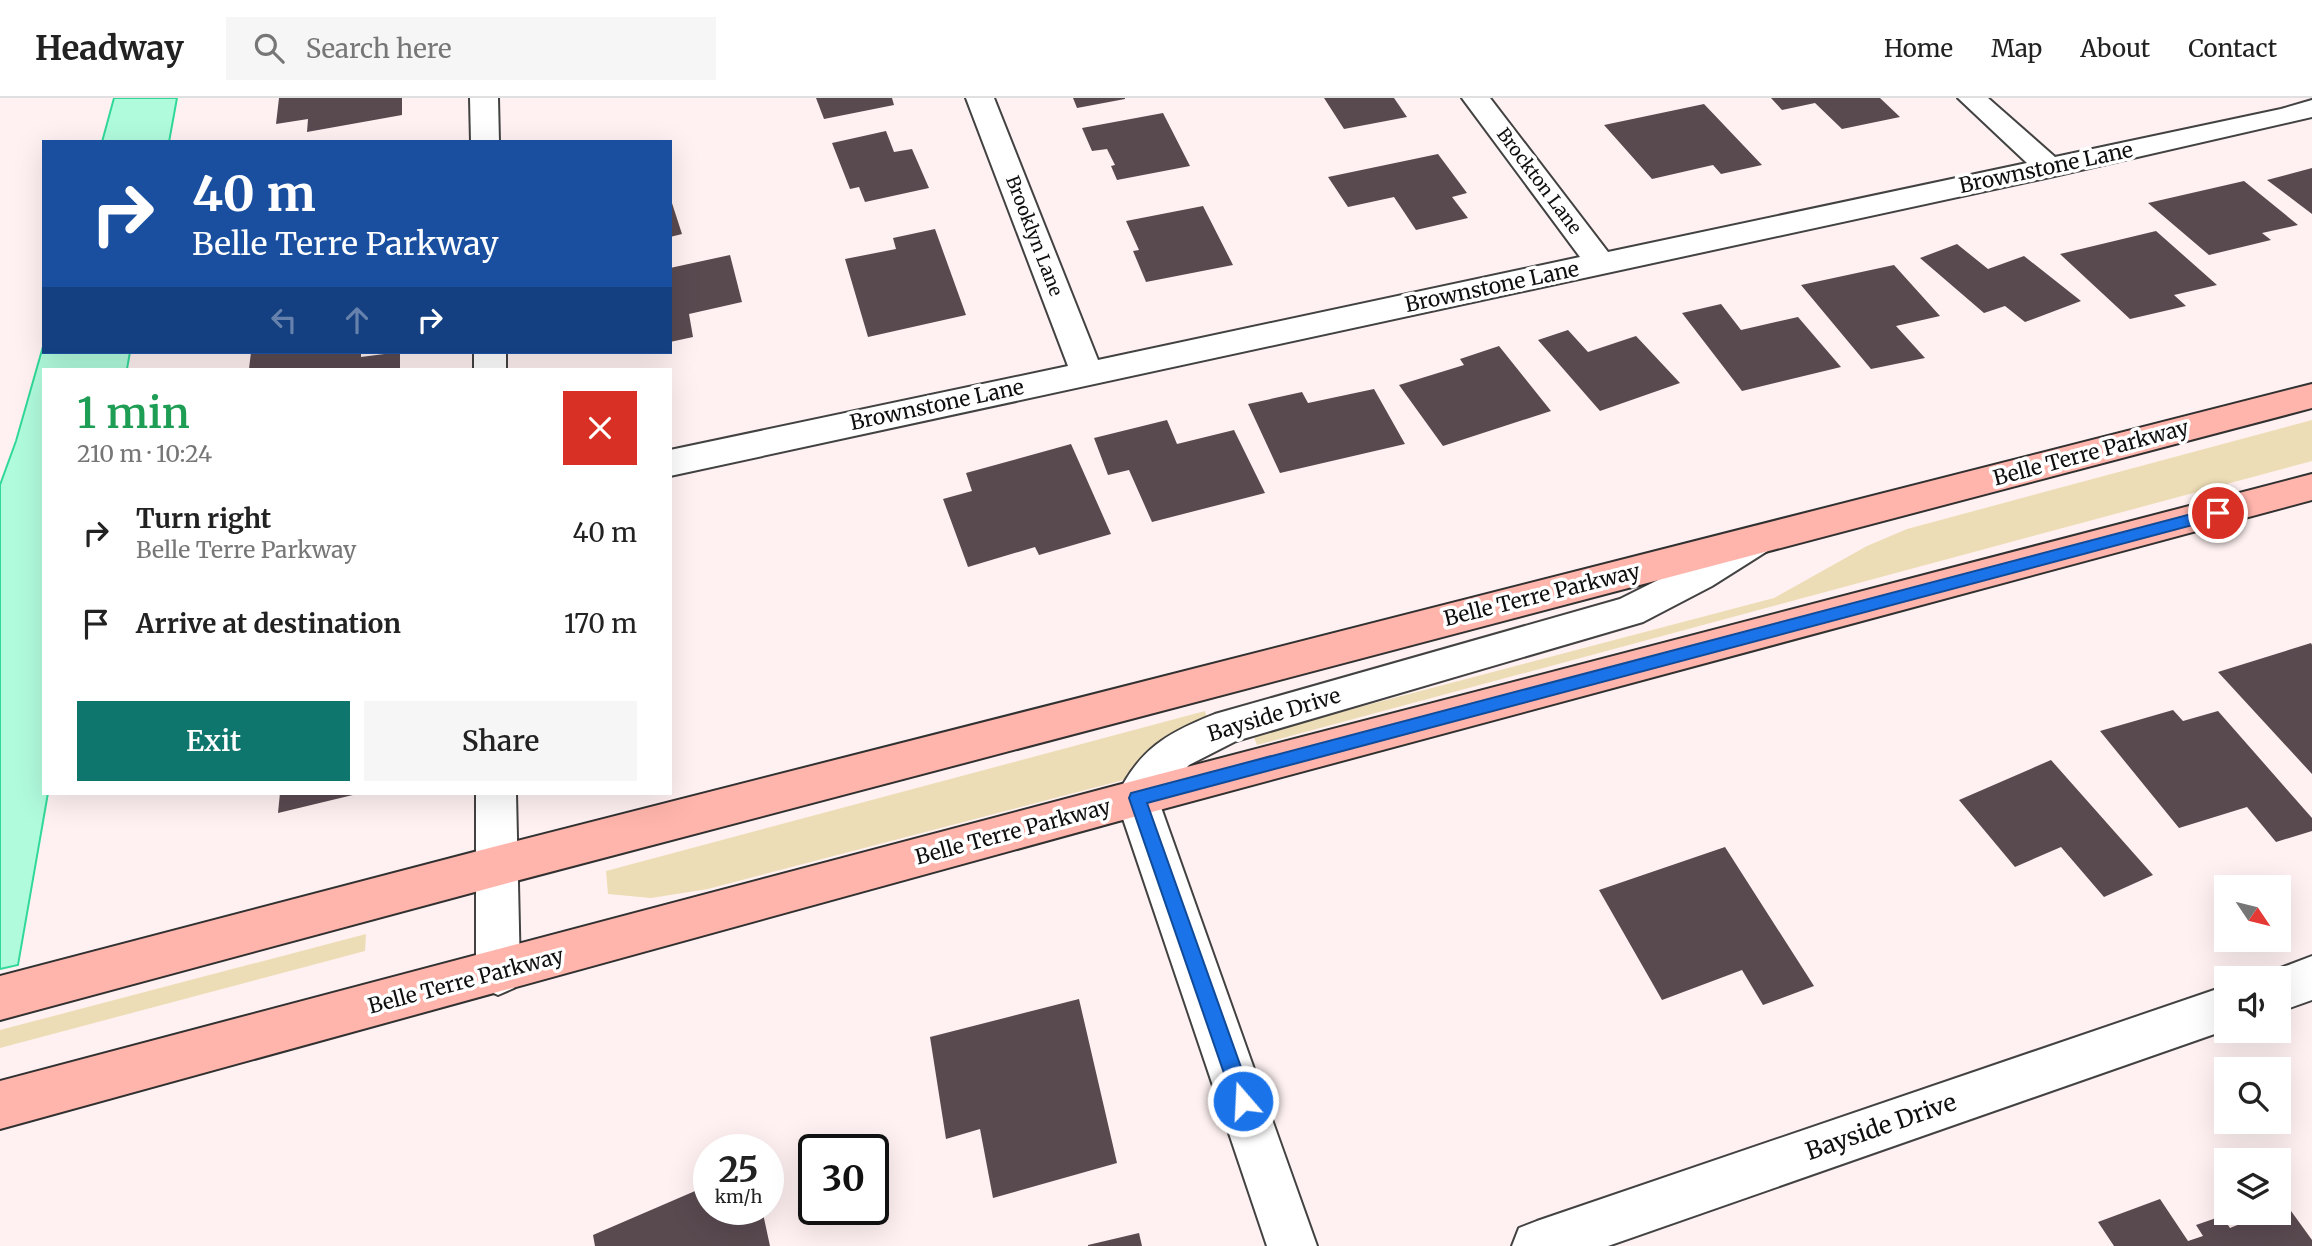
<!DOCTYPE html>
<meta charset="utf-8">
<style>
:root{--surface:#fff;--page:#f6f6f6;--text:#222;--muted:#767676;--line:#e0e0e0;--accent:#0f766e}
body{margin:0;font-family:Merriweather,serif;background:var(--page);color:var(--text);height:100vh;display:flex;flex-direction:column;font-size:26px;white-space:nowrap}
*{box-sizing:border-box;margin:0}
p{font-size:23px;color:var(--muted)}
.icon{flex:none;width:38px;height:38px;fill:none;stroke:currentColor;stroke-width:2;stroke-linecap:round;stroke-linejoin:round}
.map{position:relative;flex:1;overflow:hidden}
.panel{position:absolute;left:42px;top:270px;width:630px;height:427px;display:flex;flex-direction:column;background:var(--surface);border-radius:0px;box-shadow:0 7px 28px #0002}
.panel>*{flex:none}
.hud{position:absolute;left:42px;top:42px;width:630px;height:214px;border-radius:0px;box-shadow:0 7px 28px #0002;background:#1a4fa0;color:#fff;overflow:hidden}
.needle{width:46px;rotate:125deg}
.tools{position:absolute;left:2214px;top:777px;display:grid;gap:14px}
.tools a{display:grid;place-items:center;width:77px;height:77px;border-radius:0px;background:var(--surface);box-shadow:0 7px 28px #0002;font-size:35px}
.speed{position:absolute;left:693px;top:1036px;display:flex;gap:14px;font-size:35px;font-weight:700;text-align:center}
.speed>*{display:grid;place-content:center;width:91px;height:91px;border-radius:50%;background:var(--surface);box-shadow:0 7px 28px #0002;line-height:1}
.speed small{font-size:18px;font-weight:400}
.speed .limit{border:4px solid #111;border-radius:10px;background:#fff;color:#111}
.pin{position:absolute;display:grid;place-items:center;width:60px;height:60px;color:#fff;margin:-30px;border:4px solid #fff;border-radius:50%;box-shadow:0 2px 7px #0007}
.me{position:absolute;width:77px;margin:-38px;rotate:341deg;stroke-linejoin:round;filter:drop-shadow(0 0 5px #0008)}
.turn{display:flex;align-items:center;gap:24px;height:147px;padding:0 35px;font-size:32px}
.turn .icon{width:91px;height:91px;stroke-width:2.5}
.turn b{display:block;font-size:49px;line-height:60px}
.lanes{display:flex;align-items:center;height:66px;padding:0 35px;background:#0003;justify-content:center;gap:35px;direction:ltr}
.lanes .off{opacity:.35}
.round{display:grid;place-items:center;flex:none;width:74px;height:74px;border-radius:0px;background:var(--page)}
.headline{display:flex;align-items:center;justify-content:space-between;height:119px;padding:0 35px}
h1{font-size:42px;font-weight:600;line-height:52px;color:#1e9e55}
.button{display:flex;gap:14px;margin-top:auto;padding:14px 35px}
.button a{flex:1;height:80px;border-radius:0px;background:var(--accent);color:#fff;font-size:28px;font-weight:600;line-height:80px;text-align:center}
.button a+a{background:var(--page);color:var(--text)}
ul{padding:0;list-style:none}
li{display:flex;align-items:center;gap:21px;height:91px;padding:0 35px}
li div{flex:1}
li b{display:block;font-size:26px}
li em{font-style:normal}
header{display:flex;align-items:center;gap:42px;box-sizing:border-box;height:98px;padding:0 35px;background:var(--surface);border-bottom:2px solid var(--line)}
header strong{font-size:33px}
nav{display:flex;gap:38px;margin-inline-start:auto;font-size:24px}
.search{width:490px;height:63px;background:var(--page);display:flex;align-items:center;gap:18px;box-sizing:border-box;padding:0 24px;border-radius:0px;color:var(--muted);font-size:26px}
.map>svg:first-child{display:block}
.green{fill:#edddb6}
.water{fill:#b1fbdd;stroke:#31d998;stroke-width:2}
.building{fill:#594a50}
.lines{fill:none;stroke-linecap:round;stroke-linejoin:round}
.street-casing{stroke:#424242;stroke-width:4}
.secondary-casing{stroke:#313131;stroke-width:4}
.street{fill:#fff;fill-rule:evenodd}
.secondary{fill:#ffb5ac;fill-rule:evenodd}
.route{fill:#1a73e8;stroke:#114b97;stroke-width:2}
.labels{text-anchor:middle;stroke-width:7;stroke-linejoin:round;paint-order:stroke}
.far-street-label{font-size:18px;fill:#0f0f0f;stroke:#fff}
.street-label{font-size:21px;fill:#0f0f0f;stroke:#fff}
.near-street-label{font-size:24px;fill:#0f0f0f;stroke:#fff}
</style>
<header>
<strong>Headway</strong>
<div class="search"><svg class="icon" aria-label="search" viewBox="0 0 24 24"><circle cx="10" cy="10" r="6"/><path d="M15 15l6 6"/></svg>Search here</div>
<nav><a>Home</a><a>Map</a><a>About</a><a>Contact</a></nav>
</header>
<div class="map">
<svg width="2312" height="1148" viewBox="0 0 2312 1148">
<rect width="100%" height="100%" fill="#fff1f1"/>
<!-- green -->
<g class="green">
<polygon points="2312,322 2312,363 1257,647 1253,637 1774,500 1867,448 1907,431"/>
<path d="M1205 613 1207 620C1172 630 1147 647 1131 680L708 791 651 800 608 796 606 773Z"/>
<polygon points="366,836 365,853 0,950 0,932"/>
</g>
<!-- water -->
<g class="water">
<polygon points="114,0 177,0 169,44 102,44"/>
<polygon points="44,245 44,254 130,254 127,271 44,271 44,695 48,695 18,867 0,871 0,387 16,343"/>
</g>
<!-- building -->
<g class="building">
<polygon points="279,0 402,0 402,17 307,34 308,21 276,26"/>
<polygon points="816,0 892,0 894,7 824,21"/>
<polygon points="1073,0 1125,0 1125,1 1077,10"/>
<polygon points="1324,0 1394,0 1407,19 1344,31"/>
<polygon points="1771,0 1880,0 1900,19 1842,31 1815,5 1782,12"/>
<polygon points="1704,6 1762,67 1721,76 1713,67 1652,81 1604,27"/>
<polygon points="1163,15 1190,68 1117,82 1111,68 1115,67 1107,51 1092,53 1082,30"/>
<polygon points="886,33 894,54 912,51 929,90 865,104 859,89 850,91 832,45"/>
<polygon points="1438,56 1467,95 1452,99 1468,120 1416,132 1394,99 1348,109 1328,79"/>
<polygon points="2312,70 2312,116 2267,82"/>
<polygon points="2244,83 2298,127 2262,135 2271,142 2209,157 2148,105"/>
<polygon points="670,99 682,136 670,139"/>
<polygon points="1203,108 1233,167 1146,184 1133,153 1139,152 1126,123"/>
<polygon points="935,131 966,217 868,239 845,161 896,151 893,140"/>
<polygon points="2156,133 2217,187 2174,197 2186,208 2130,221 2060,156"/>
<polygon points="1957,146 1988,171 2024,158 2081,203 2025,224 2005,208 1984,215 1920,160"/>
<polygon points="730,157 742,204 689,216 693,239 670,244 670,170"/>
<polygon points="1894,167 1940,218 1896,228 1925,260 1871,271 1801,187"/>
<polygon points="1721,206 1741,232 1798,219 1841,269 1742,293 1682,215"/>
<polygon points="1568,232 1588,254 1636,238 1680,285 1600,313 1538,242"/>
<polygon points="1499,248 1551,313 1443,348 1399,287 1464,267 1460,261"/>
<polygon points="251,254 361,254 361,259 400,254 400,271 249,271"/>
<polygon points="1374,291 1405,346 1280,375 1248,306 1302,294 1308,305"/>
<polygon points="1167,322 1177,346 1234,332 1265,395 1152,424 1129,372 1108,377 1094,340"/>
<polygon points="1071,346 1111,436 1039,457 1035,449 968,469 943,401 972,393 966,375"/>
<polygon points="2311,545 2312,547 2312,676 2218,574"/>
<polygon points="2173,612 2183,623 2218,613 2312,720 2312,733 2276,744 2247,709 2179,730 2100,633"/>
<polygon points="2051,662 2153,777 2104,799 2061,749 2015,769 1959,702"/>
<polygon points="280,695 357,695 357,696 278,715"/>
<polygon points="1725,749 1814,888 1763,907 1742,872 1662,902 1599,792"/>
<polygon points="1079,901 1117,1065 993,1100 980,1031 946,1041 930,939"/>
<polygon points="709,1087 709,1111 762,1111 770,1148 595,1148 593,1137"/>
<polygon points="2160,1101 2188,1143 2203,1138 2196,1127 2222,1118 2230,1130 2257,1119 2254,1115 2278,1115 2278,1109 2286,1106 2312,1142 2312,1148 2114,1148 2098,1124"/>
<polygon points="1139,1135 1142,1148 1088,1148 1088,1147"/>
</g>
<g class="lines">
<!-- street casing -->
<g class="street-casing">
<g id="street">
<polygon points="470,0 498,0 499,44 471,44"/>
<polygon points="966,0 994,0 1098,262 1580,159 1462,0 1490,0 1608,154 2027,65 1958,0 1988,0 2055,59 2281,11 2312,2 2312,19 2050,79 670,378 670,352 1068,268"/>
<rect x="474" y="254" width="32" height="17"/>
<path d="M1756 428 1769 432 1774 442 1769 452 1712 488 1643 524 1236 643 1189 667 1159 698 1158 701 1317 1148H1267L1116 700C1139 651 1167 635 1215 616L1620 501 1686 468 1743 432Z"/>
<polygon points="476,695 516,695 520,875 514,890 498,897 482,890 476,875"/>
<polygon points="2312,858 2312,902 2278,914 2278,880 2261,880 2262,877"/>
<polygon points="2226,888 2226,932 1608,1148 1512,1148 1519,1130 1537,1123"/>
</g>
</g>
<!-- secondary casing -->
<g class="secondary-casing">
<g id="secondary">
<polygon points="2312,286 2312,310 497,788 0,922 0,878 497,748"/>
<polygon points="2312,376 2312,402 1137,718 0,1031 0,983 1137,682"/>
</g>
</g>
<!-- street -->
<use href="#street" class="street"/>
<!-- secondary -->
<use href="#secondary" class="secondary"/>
</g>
<!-- route -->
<polygon class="route" points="2218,409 2223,411 2225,415 2223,419 1147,705 1253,1003 1250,1010 1243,1013 1236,1010 1129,700 1131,695"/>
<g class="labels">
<!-- far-street labels -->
<g class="far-street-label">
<text transform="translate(1539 83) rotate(53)" y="6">Brockton Lane</text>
<text transform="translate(1034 138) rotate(69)" y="6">Brooklyn Lane</text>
</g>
<!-- street labels -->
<g class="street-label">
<text transform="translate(2046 70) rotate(-12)" y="7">Brownstone Lane</text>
<text transform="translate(1492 189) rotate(-12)" y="7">Brownstone Lane</text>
<text transform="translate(937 307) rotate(-12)" y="7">Brownstone Lane</text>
<text transform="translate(2091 355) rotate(-15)" y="7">Belle Terre Parkway</text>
<text transform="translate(1542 497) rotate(-14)" y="7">Belle Terre Parkway</text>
<text transform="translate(1274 617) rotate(-17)" y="7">Bayside Drive</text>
<text transform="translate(1013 734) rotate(-15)" y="7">Belle Terre Parkway</text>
<text transform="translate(466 883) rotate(-15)" y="7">Belle Terre Parkway</text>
</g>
<!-- near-street labels -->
<g class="near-street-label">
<text transform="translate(1881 1029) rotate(-19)" y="8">Bayside Drive</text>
</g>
</g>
</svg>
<div class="tools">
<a><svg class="needle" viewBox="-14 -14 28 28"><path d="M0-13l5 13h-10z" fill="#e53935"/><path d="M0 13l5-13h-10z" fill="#767676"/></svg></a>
<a><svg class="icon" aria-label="sound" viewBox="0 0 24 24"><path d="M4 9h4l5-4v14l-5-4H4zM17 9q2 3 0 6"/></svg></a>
<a><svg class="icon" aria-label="search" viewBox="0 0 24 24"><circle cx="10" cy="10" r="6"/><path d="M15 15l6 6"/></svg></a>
<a><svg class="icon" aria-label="layers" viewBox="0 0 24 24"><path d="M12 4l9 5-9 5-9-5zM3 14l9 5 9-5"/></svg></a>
</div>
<div class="speed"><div>25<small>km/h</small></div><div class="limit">30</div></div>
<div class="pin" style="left:2218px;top:415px;background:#d93025"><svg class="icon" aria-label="arrive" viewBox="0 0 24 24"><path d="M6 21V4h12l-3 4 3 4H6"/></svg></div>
<svg class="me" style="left:1243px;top:1003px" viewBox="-20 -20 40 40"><circle r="17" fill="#1a73e8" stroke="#fff" stroke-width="3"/><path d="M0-11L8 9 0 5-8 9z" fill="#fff"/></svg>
<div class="hud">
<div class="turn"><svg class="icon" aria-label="right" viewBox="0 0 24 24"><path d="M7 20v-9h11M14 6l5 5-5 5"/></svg><div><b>40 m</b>Belle Terre Parkway</div></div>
<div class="lanes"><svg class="icon off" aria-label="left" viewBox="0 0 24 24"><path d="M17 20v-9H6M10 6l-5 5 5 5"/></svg><svg class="icon off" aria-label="ahead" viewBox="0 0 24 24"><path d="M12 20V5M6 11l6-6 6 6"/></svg><svg class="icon" aria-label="right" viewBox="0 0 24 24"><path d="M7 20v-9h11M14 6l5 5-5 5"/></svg></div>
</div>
<section class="panel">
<div class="headline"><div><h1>1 min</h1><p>210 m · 10:24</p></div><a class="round" style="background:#d93025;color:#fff"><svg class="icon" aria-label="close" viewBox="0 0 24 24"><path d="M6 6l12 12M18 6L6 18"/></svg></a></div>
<ul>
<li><svg class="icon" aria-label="right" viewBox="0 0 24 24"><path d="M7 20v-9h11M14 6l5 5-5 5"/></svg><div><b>Turn right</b><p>Belle Terre Parkway</p></div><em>40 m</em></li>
<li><svg class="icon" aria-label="arrive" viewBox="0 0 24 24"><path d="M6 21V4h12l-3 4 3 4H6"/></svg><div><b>Arrive at destination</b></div><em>170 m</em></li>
</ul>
<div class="button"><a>Exit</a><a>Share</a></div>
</section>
</div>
